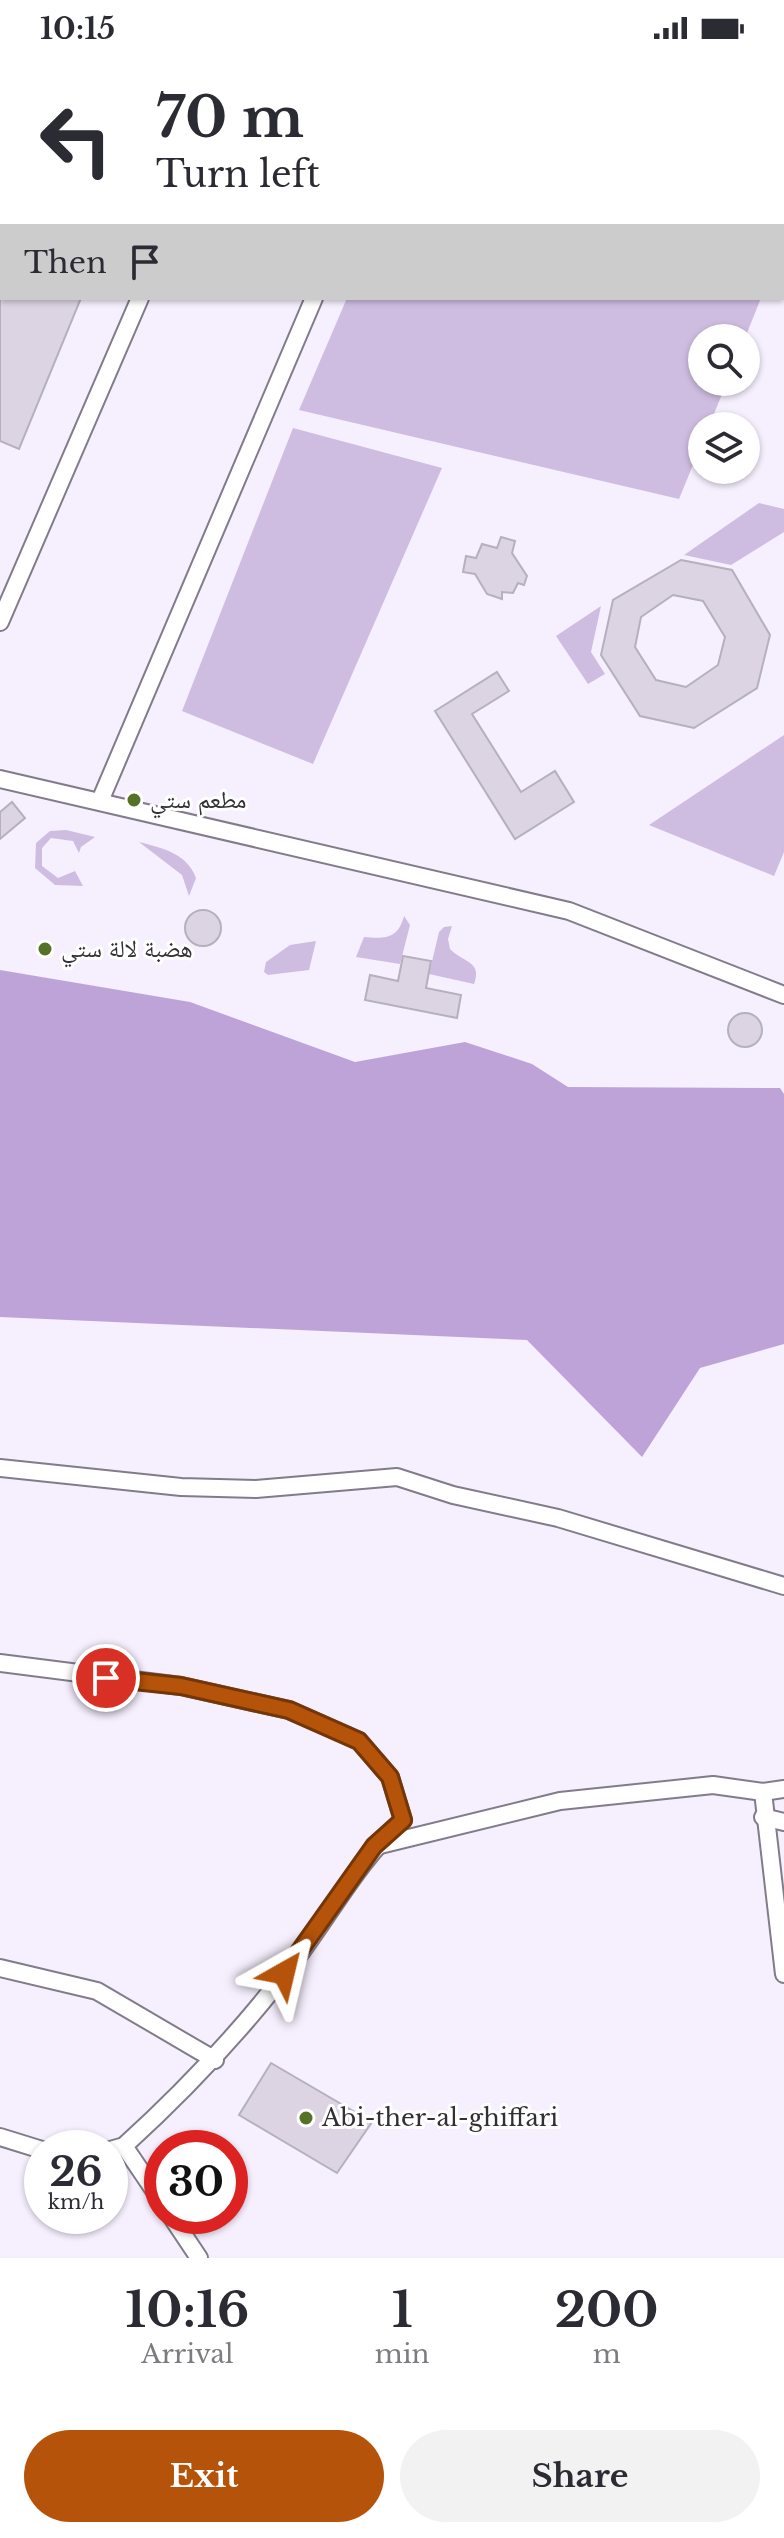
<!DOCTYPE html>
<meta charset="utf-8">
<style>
:root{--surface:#fff;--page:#f2f2f3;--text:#2b2b33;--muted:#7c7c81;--accent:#b45309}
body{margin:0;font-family:"Libre Baskerville","Noto Naskh Arabic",serif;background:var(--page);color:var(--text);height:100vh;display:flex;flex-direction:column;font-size:30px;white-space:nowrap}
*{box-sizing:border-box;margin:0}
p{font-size:26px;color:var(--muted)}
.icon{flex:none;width:44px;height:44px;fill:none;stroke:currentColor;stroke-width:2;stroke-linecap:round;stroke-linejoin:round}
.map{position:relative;height:2202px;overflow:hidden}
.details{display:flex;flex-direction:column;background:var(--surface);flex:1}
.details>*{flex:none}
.top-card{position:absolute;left:0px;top:0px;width:784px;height:244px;box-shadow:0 2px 6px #0004;background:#fff;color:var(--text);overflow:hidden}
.controls{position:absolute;left:688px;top:268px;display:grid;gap:16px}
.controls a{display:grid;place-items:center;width:72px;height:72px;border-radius:50%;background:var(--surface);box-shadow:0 2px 6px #0004;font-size:40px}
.speed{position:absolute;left:24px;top:2074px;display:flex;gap:16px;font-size:40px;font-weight:700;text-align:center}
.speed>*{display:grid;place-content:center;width:104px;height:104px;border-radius:50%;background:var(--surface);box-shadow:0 2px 6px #0004;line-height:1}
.speed small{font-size:20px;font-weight:400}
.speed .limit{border:12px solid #d22;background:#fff;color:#111}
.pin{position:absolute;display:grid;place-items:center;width:68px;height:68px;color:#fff;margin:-34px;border:4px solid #fff;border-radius:50%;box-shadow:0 2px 8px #0007}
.me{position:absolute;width:88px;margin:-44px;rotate:37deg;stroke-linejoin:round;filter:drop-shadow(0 0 6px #0008)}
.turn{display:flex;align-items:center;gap:28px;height:168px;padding:0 24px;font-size:36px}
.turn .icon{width:104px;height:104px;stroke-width:2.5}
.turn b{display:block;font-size:56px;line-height:68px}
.then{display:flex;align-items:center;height:76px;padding:0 24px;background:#0003;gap:16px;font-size:30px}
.eta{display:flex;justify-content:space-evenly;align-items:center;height:136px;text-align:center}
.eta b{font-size:48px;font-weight:700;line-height:56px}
.action{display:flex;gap:16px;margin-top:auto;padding:16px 24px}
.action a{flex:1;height:92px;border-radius:48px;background:var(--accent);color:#fff;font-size:32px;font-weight:700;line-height:92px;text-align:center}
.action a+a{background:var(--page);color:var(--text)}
.status{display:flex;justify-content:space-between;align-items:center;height:56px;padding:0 40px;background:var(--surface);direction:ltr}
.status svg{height:22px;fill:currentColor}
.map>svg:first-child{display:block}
.green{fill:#cfbde1}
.forest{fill:#bea3d8}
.building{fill:#dcd4e3;stroke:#b6afbd;stroke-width:2;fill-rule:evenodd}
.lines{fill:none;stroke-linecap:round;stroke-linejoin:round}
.minor-casing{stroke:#827b89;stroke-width:20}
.minor{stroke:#fff;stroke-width:16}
.route-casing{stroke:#753606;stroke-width:20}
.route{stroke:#b45309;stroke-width:14}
.poi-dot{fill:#557227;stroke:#fff;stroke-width:3}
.labels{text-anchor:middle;stroke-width:6;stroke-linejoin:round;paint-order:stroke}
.poi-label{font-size:24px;fill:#322f35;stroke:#fff;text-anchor:start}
</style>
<div class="status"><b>10:15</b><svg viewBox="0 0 49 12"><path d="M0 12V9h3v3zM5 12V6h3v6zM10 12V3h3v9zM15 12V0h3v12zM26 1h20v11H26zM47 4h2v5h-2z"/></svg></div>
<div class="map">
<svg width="784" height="2202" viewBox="0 0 784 2202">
<rect width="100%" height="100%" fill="#f6effe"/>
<!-- green -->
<g class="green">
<polygon points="347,242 761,242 745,282 702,282 702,326 727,326 709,370 702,370 702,387 679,443 299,354"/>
<polygon points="293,372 442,412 313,708 182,655"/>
<polygon points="759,447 784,453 784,476 731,509 684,499"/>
<polygon points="601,550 591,596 605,618 588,628 556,580"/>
<polygon points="784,679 784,796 774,820 649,769"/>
<polygon points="66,774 95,781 81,791 79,797 73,785 51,782 42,792 42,810 58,822 75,815 83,830 55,829 35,812 36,787 50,775"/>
<path d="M139 786C162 792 187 797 196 822L189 840 182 819Z"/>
<path d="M404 860 410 869 400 908 356 901 364 881C385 883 398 883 404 860Z"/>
<path d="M452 870 448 883 450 893C462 906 483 905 474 928L429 918 439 876 444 871Z"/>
<polygon points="316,885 309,914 268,919 264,916 266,906 290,889"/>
</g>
<!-- forest -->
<polygon class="forest" points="0,914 190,946 355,1006 465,986 532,1008 568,1031 780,1032 784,1038 784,1288 700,1312 642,1401 527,1284 0,1261"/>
<!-- building -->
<g class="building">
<polygon points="68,0 166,0 171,2 72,2"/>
<polygon points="0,172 2,242 81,242 19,393 0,385"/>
<polygon points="501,481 515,485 512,497 527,520 524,529 518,527 513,537 502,536 502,543 487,538 475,518 463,516 466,500 476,502 482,488 497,492"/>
<path d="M681 504 732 514 770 579 757 632 694 672 640 660 601 599 613 544ZM673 539 703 545 725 581 718 609 686 631 656 624 635 591 641 561Z"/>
<polygon points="497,616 509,635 472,658 521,736 555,715 574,746 515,783 435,655"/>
<polygon points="12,746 25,762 0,783 0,756"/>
<circle cx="203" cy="872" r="18"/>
<polygon points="403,900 431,905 426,932 461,939 457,962 365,944 370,919 398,925"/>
<circle cx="745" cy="974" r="17"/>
<polygon points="271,2007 372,2066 337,2117 239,2059"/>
</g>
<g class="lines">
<!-- minor casing -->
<g class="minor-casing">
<g id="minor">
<polyline points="486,0 491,2"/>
<polyline points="243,2 244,0"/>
<polyline points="416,2 417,0"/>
<polyline points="782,127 784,128"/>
<polyline points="0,566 140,242"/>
<polyline points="0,723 569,855 784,939"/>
<polyline points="100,745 314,242"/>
<polyline points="0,1412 181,1431 256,1433 397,1421 453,1439 558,1462 784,1530"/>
<path d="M0 1607 181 1630 289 1654 359 1685 390 1721 403 1764C361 1802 335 1850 302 1895 249 1967 190 2030 124 2090L110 2094"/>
<polyline points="763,1736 784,1918"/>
<polyline points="763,1761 784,1766"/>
<polyline points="376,1790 560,1745 713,1729 763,1736 784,1733"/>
<polyline points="0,1912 97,1935 215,2004"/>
<polyline points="0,2081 42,2094"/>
<polyline points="124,2090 162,2146"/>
<polyline points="171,2160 199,2202"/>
</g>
</g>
<!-- minor -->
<use href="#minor" class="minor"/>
</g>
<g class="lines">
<!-- route casing -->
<g class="route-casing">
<polyline id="route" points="106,1622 181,1630 289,1654 359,1685 390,1721 403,1764 374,1790 284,1917"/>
</g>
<!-- route -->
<use href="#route" class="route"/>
</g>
<!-- markers -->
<g class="poi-dot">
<circle cx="134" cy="744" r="8"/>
<circle cx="45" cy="893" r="8"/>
<circle cx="306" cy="2062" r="8"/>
</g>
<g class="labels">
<!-- poi labels -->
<g class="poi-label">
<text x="150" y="752">مطعم ستي</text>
<text x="61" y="901">هضبة لالة ستي</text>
<text x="322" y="2070">Abi-ther-al-ghiffari</text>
</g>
</g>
</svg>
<div class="controls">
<a><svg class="icon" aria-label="search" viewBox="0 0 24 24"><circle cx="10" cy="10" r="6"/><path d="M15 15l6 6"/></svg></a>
<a><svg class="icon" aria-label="layers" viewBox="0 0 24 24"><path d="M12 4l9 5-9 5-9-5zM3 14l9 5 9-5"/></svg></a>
</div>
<div class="speed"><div>26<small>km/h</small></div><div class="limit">30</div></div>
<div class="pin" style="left:106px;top:1622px;background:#d93025"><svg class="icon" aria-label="arrive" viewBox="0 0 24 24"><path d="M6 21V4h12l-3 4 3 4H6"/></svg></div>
<svg class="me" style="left:284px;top:1917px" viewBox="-20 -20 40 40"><path d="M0-17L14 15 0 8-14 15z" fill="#b45309" stroke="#fff" stroke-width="4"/></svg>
<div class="top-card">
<div class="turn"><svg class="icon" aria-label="left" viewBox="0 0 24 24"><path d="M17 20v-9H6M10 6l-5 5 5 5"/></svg><div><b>70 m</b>Turn left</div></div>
<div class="then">Then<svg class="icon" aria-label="arrive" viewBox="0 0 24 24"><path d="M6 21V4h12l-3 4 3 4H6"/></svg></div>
</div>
</div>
<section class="details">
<div class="eta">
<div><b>10:16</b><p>Arrival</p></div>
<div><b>1</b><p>min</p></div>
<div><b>200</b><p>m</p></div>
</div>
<div class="action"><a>Exit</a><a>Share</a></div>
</section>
